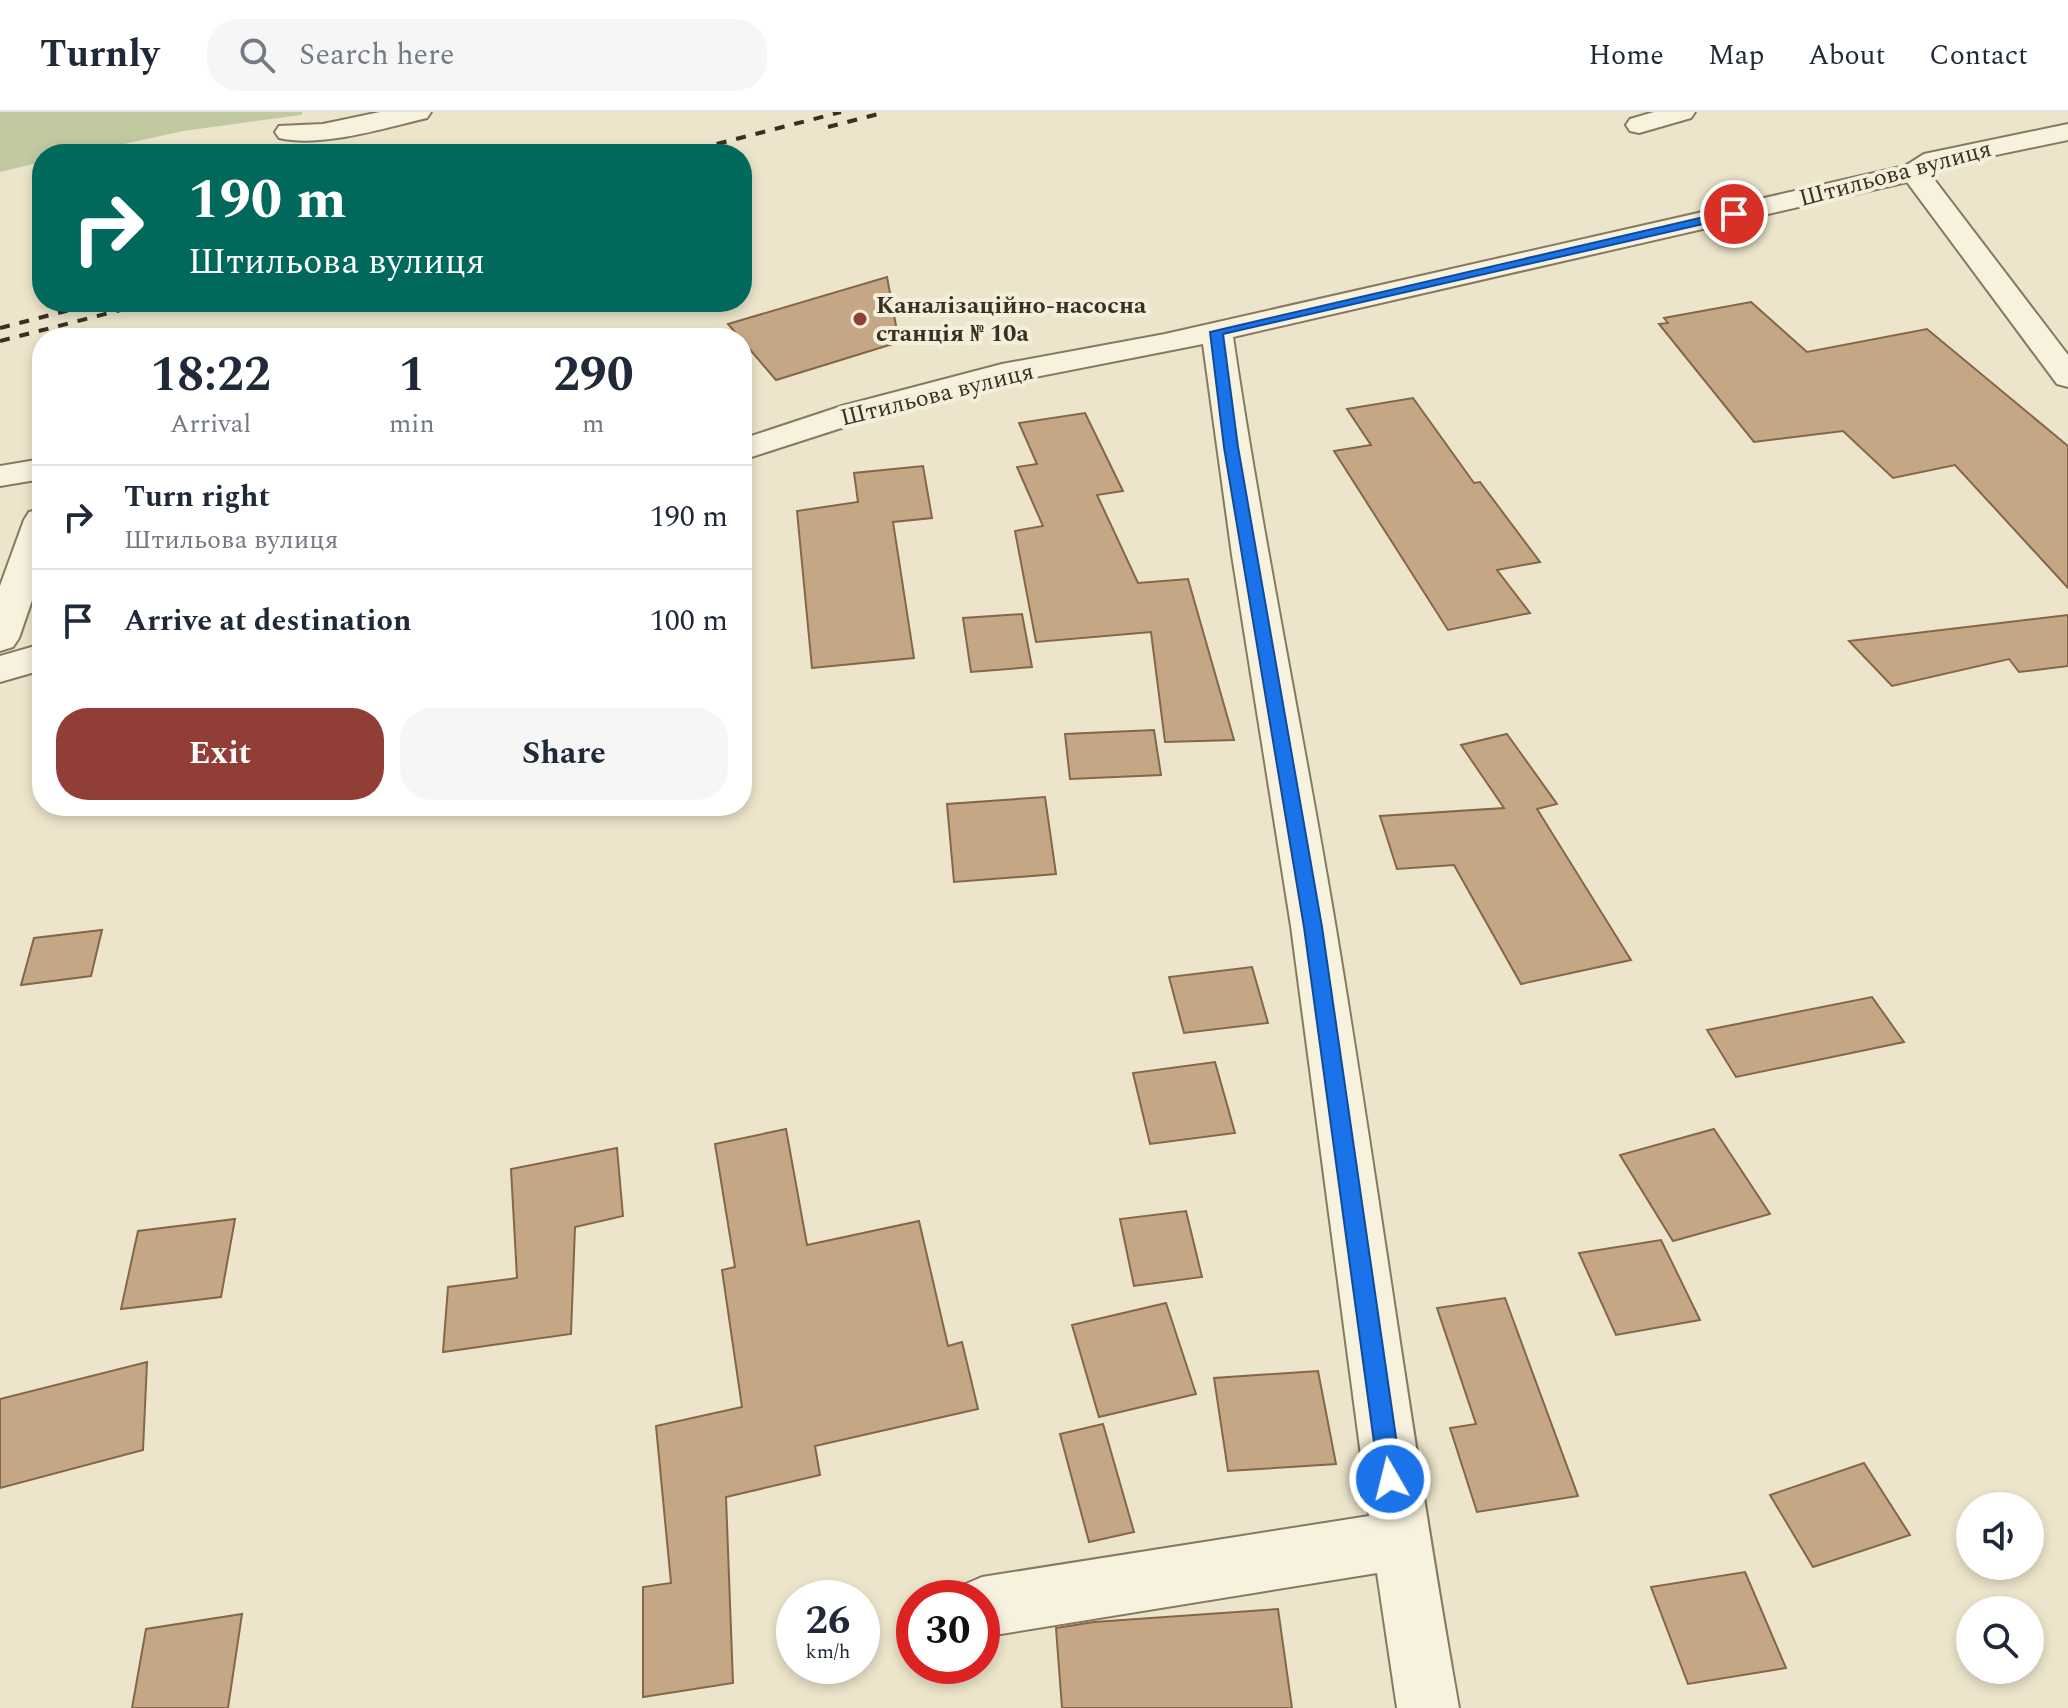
<!DOCTYPE html>
<meta charset="utf-8">
<style>
:root{--surface:#fff;--page:#f6f6f7;--text:#1f2937;--muted:#747a83;--line:#e0e1e3;--accent:#913e36}
body{margin:0;font-family:Spectral,serif;background:var(--page);color:var(--text);height:100vh;display:flex;flex-direction:column;font-size:30px;white-space:nowrap}
*{box-sizing:border-box;margin:0}
p{font-size:26px;color:var(--muted)}
.icon{flex:none;width:44px;height:44px;fill:none;stroke:currentColor;stroke-width:2;stroke-linecap:round;stroke-linejoin:round}
.map{position:relative;flex:1;overflow:hidden}
.details{position:absolute;left:32px;top:216px;width:720px;height:488px;display:flex;flex-direction:column;background:var(--surface);border-radius:32px;box-shadow:0 4px 12px #0003}
.details>*{flex:none}
.top-card{position:absolute;left:32px;top:32px;width:720px;height:168px;border-radius:32px;box-shadow:0 4px 12px #0003;background:#00695c;color:#fff;overflow:hidden}
.controls{position:absolute;left:1956px;top:1380px;display:grid;gap:16px}
.controls a{display:grid;place-items:center;width:88px;height:88px;border-radius:50%;background:var(--surface);box-shadow:0 4px 12px #0003;font-size:40px}
.speed{position:absolute;left:776px;top:1468px;display:flex;gap:16px;font-size:40px;font-weight:700;text-align:center}
.speed>*{display:grid;place-content:center;width:104px;height:104px;border-radius:50%;background:var(--surface);box-shadow:0 4px 12px #0003;line-height:1}
.speed small{font-size:20px;font-weight:400}
.speed .limit{border:12px solid #d22;background:#fff;color:#111}
.pin{position:absolute;display:grid;place-items:center;width:68px;height:68px;color:#fff;margin:-34px;border:4px solid #fff;border-radius:50%;box-shadow:0 2px 8px #0007}
.me{position:absolute;width:88px;margin:-44px;rotate:352deg;stroke-linejoin:round;filter:drop-shadow(0 0 6px #0008)}
.turn{display:flex;align-items:center;gap:28px;height:168px;padding:0 24px;font-size:36px}
.turn .icon{width:104px;height:104px;stroke-width:2.5}
.turn b{display:block;font-size:56px;line-height:68px}
.eta{display:flex;justify-content:space-evenly;align-items:center;height:136px;text-align:center}
.eta b{font-size:48px;font-weight:700;line-height:56px}
.action{display:flex;gap:16px;margin-top:auto;padding:16px 24px}
.action a{flex:1;height:92px;border-radius:32px;background:var(--accent);color:#fff;font-size:32px;font-weight:700;line-height:92px;text-align:center}
.action a+a{background:var(--page);color:var(--text)}
ul{padding:0;list-style:none}
li{display:flex;align-items:center;gap:24px;height:104px;padding:0 24px;border-top:2px solid var(--line)}
li div{flex:1}
li b{display:block;font-size:30px}
li em{font-style:normal}
header{display:flex;align-items:center;gap:48px;box-sizing:border-box;height:112px;padding:0 40px;background:var(--surface);border-bottom:2px solid var(--line)}
header strong{font-size:38px}
nav{display:flex;gap:44px;margin-inline-start:auto;font-size:28px}
.search{width:560px;height:72px;background:var(--page);display:flex;align-items:center;gap:20px;box-sizing:border-box;padding:0 28px;border-radius:32px;color:var(--muted);font-size:30px}
.map>svg:first-child{display:block}
.green{fill:#c0c9a0}
.building{fill:#c6a785;stroke:#846648;stroke-width:2}
.lines{fill:none;stroke-linecap:round;stroke-linejoin:round}
.minor-casing{stroke:#877961;stroke-width:4}
.minor{fill:#f7f2de;fill-rule:evenodd}
.rail{stroke:#393023;stroke-width:4;stroke-dasharray:10 10;stroke-linecap:butt}
.route{fill:#1a73e8;stroke:#114b97;stroke-width:2}
.poi-dot{fill:#913e36;stroke:#f4efda;stroke-width:3}
.labels{text-anchor:middle;stroke-width:8;stroke-linejoin:round;paint-order:stroke}
.far-street-label{font-size:24px;fill:#393023;stroke:#f4efda}
.far-poi-label{font-size:24px;font-weight:bold;fill:#393023;stroke:#f4efda;text-anchor:start}
</style>
<header>
<strong>Turnly</strong>
<div class="search"><svg class="icon" aria-label="search" viewBox="0 0 24 24"><circle cx="10" cy="10" r="6"/><path d="M15 15l6 6"/></svg>Search here</div>
<nav><a>Home</a><a>Map</a><a>About</a><a>Contact</a></nav>
</header>
<div class="map">
<svg width="2068" height="1596" viewBox="0 0 2068 1596">
<rect width="100%" height="100%" fill="#ece5cb"/>
<!-- green -->
<polygon class="green" points="0,0 303,0 301,3 183,19 79,42 42,42 42,50 0,60"/>
<!-- building -->
<g class="building">
<polygon points="887,165 899,230 776,268 728,212"/>
<polygon points="1751,190 1807,240 1927,217 2068,334 2068,476 1955,353 1893,366 1843,319 1754,330 1659,212 1668,211 1664,206"/>
<polygon points="1413,286 1474,371 1480,370 1540,450 1497,458 1530,501 1448,518 1334,339 1371,333 1347,297"/>
<polygon points="1085,301 1123,379 1097,383 1138,471 1188,467 1234,628 1165,630 1151,520 1036,530 1015,419 1043,414 1017,355 1037,352 1019,311"/>
<polygon points="923,354 932,406 893,410 914,546 812,556 797,399 858,390 854,361"/>
<polygon points="1022,502 1032,555 971,560 963,506"/>
<polygon points="2068,503 2068,554 2019,560 2009,547 1892,574 1849,529"/>
<polygon points="1154,618 1161,663 1070,667 1065,622"/>
<polygon points="1507,622 1557,692 1537,697 1631,848 1521,872 1454,753 1397,757 1380,704 1504,696 1461,633"/>
<polygon points="1045,685 1056,762 954,770 947,692"/>
<polygon points="102,818 91,864 21,873 34,826"/>
<polygon points="1252,855 1268,911 1184,921 1169,865"/>
<polygon points="1872,885 1904,930 1736,965 1707,918"/>
<polygon points="1215,950 1235,1021 1150,1032 1133,961"/>
<polygon points="786,1017 807,1133 919,1109 948,1234 962,1230 978,1297 815,1334 820,1363 726,1385 733,1571 643,1585 643,1475 671,1471 656,1314 742,1295 722,1158 735,1155 715,1032"/>
<polygon points="1714,1017 1770,1102 1673,1129 1620,1043"/>
<polygon points="617,1036 623,1104 575,1115 571,1222 443,1240 448,1175 517,1166 511,1057"/>
<polygon points="1186,1099 1202,1165 1134,1174 1120,1107"/>
<polygon points="235,1107 221,1185 121,1197 138,1119"/>
<polygon points="1661,1128 1700,1208 1616,1223 1579,1141"/>
<polygon points="1505,1186 1578,1384 1477,1400 1450,1316 1476,1312 1437,1196"/>
<polygon points="1166,1191 1196,1282 1099,1305 1072,1213"/>
<polygon points="147,1250 143,1338 0,1376 0,1287"/>
<polygon points="1318,1259 1336,1352 1228,1359 1214,1266"/>
<polygon points="1103,1312 1134,1420 1089,1430 1060,1322"/>
<polygon points="1864,1351 1910,1423 1813,1455 1770,1383"/>
<polygon points="1745,1460 1786,1556 1688,1572 1651,1475"/>
<polygon points="1278,1497 1292,1596 1062,1596 1056,1516 1094,1510"/>
<polygon points="242,1502 228,1596 132,1596 146,1517"/>
</g>
<g class="lines">
<!-- minor casing -->
<g class="minor-casing">
<g id="minor">
<path d="M380 0H431L427 6C385 16 321 36 279 26L275 20 279 14 323 12Z"/>
<polygon points="1654,0 1695,0 1691,6 1639,21 1630,19 1626,13 1630,7"/>
<path d="M2068 12V28L1943 54 1930 62 2068 243V275L2057 272 1907 70 1233 225C1262 423 1303 619 1336 817 1379 1076 1413 1337 1459 1596H1397L1377 1461 982 1525V1486H956L961 1474 982 1465 1369 1404 1291 814 1232 443 1203 232 1005 271 866 308 742 348V327L842 294 1002 252 1165 222 1905 54 1924 42Z"/>
<polygon points="42,347 42,367 0,374 0,354"/>
<polygon points="42,397 42,459 19,526 13,535 0,539 0,474 24,408 29,400"/>
<polygon points="42,532 42,558 0,570 0,544"/>
</g>
</g>
<!-- minor -->
<use href="#minor" class="minor"/>
<!-- rail -->
<g class="rail">
<polyline points="828,15 886,0"/>
<polyline points="678,42 841,0"/>
<polyline points="0,216 101,190"/>
<polyline points="0,229 152,190"/>
</g>
</g>
<!-- route -->
<polygon class="route" points="1734,98 1738,99 1738,104 1223,222 1238,335 1322,815 1402,1367 1399,1375 1390,1378 1382,1375 1379,1367 1304,815 1224,335 1210,220"/>
<!-- markers -->
<circle class="poi-dot" cx="860" cy="207" r="8"/>
<g class="labels">
<!-- far-street labels -->
<g class="far-street-label">
<text transform="translate(1895 61) rotate(-15)" y="8">Штильова вулиця</text>
<text transform="translate(937 282) rotate(-14)" y="8">Штильова вулиця</text>
</g>
<!-- far-poi labels -->
<g class="far-poi-label">
<text x="876" y="201">Каналізаційно-насосна<tspan x="876" dy="28">станція № 10а</tspan></text>
</g>
</g>
</svg>
<div class="controls">
<a><svg class="icon" aria-label="sound" viewBox="0 0 24 24"><path d="M4 9h4l5-4v14l-5-4H4zM17 9q2 3 0 6"/></svg></a>
<a><svg class="icon" aria-label="search" viewBox="0 0 24 24"><circle cx="10" cy="10" r="6"/><path d="M15 15l6 6"/></svg></a>
</div>
<div class="speed"><div>26<small>km/h</small></div><div class="limit">30</div></div>
<div class="pin" style="left:1734px;top:102px;background:#d93025"><svg class="icon" aria-label="arrive" viewBox="0 0 24 24"><path d="M6 21V4h12l-3 4 3 4H6"/></svg></div>
<svg class="me" style="left:1390px;top:1367px" viewBox="-20 -20 40 40"><circle r="17" fill="#1a73e8" stroke="#fff" stroke-width="3"/><path d="M0-11L8 9 0 5-8 9z" fill="#fff"/></svg>
<div class="top-card">
<div class="turn"><svg class="icon" aria-label="right" viewBox="0 0 24 24"><path d="M7 20v-9h11M14 6l5 5-5 5"/></svg><div><b>190 m</b>Штильова вулиця</div></div>
</div>
<section class="details">
<div class="eta">
<div><b>18:22</b><p>Arrival</p></div>
<div><b>1</b><p>min</p></div>
<div><b>290</b><p>m</p></div>
</div>
<ul>
<li><svg class="icon" aria-label="right" viewBox="0 0 24 24"><path d="M7 20v-9h11M14 6l5 5-5 5"/></svg><div><b>Turn right</b><p>Штильова вулиця</p></div><em>190 m</em></li>
<li><svg class="icon" aria-label="arrive" viewBox="0 0 24 24"><path d="M6 21V4h12l-3 4 3 4H6"/></svg><div><b>Arrive at destination</b></div><em>100 m</em></li>
</ul>
<div class="action"><a>Exit</a><a>Share</a></div>
</section>
</div>
